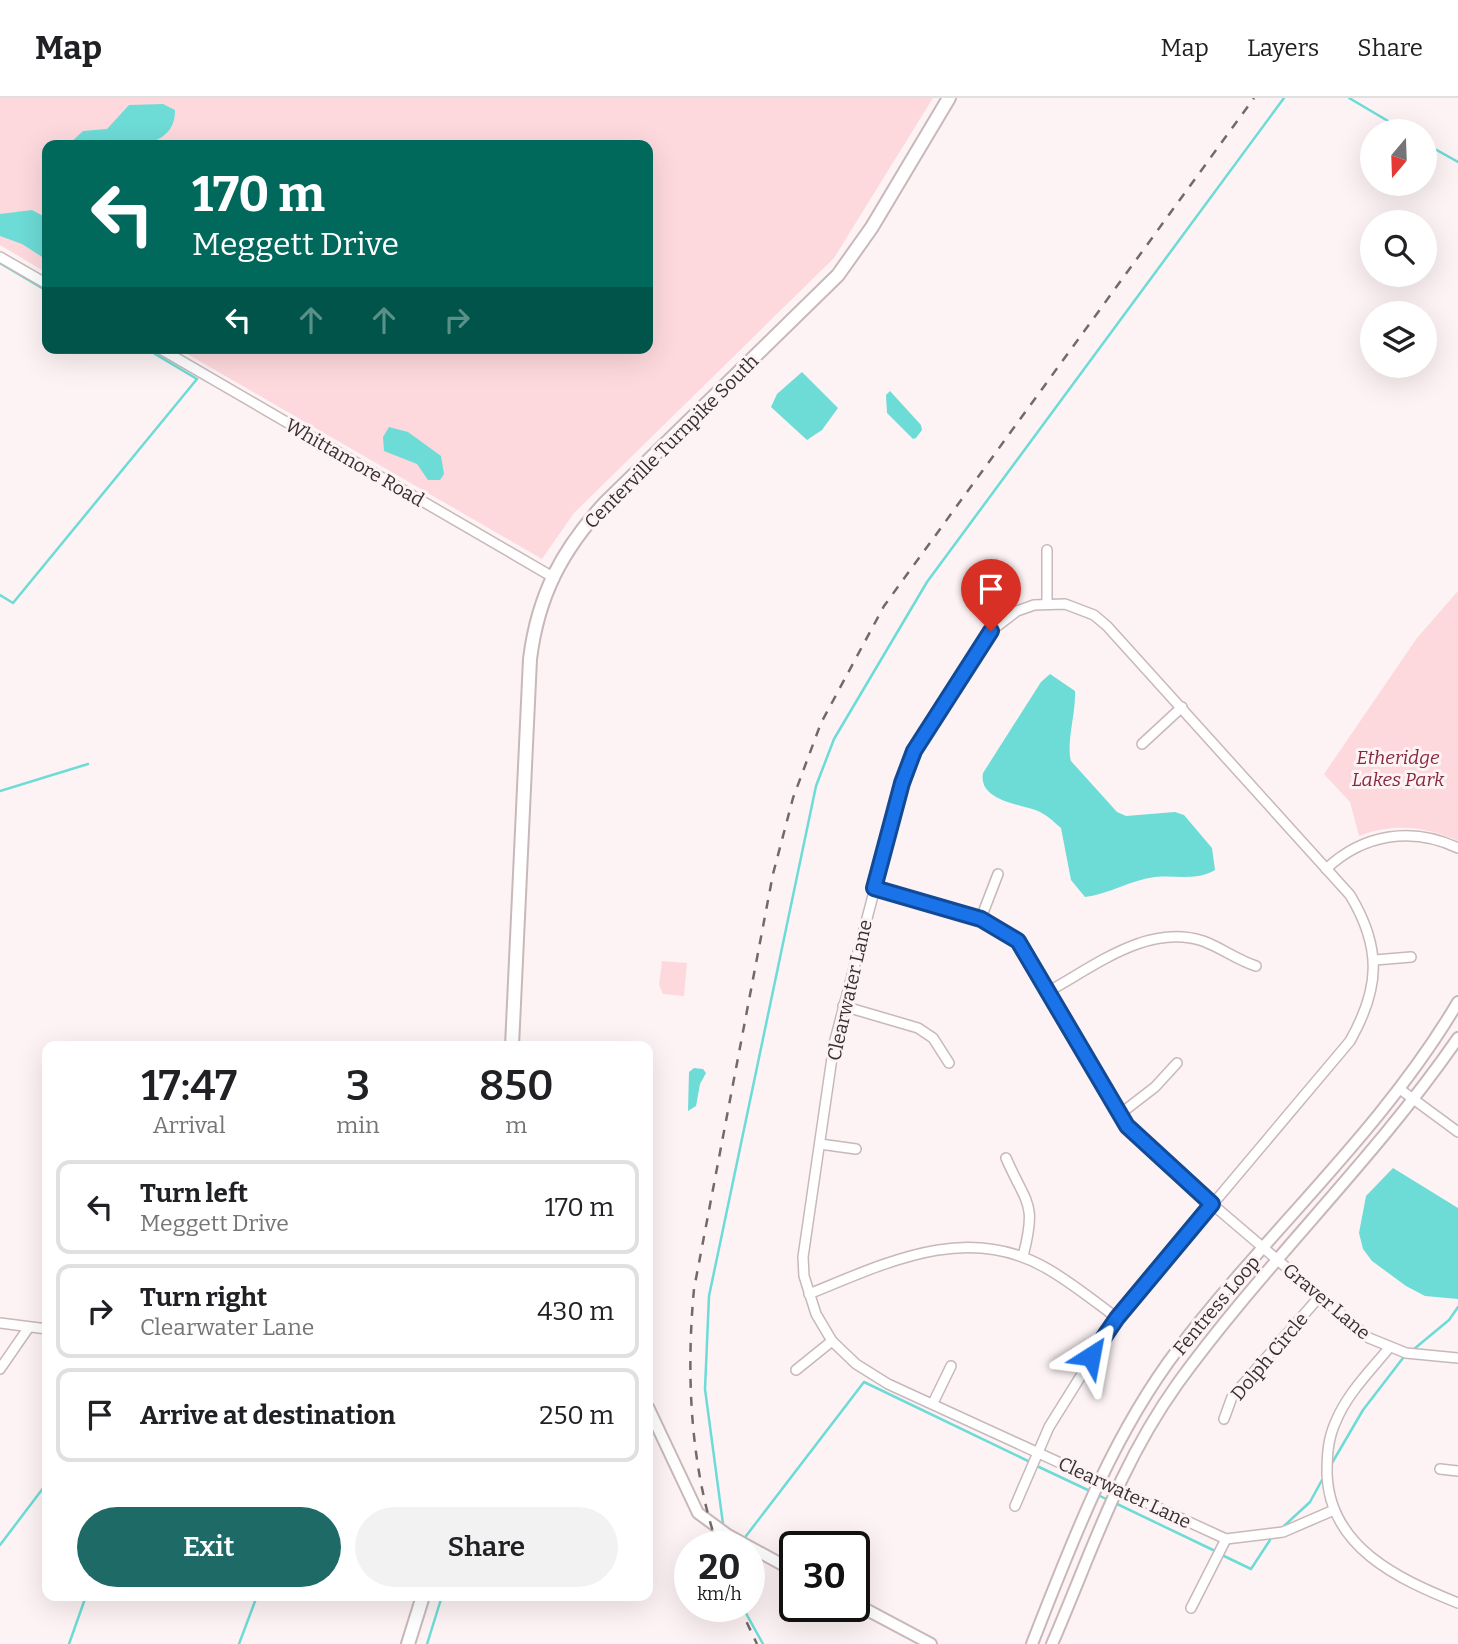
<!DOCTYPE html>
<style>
:root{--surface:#fff;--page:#f2f2f2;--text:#202124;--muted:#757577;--line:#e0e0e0;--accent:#1e6a67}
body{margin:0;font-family:Bitter,serif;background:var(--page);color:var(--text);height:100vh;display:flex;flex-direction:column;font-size:26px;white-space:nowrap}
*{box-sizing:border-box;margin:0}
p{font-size:23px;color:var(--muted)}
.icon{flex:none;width:38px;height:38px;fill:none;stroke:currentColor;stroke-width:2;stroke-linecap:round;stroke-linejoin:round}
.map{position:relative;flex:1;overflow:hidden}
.drawer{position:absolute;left:42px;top:943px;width:611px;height:560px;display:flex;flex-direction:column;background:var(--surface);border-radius:14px;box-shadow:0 7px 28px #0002}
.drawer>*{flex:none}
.banner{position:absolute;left:42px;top:42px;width:611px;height:214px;border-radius:14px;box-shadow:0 7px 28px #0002;background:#00695c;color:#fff;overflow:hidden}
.needle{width:46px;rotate:199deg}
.fabs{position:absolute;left:1360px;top:21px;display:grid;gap:14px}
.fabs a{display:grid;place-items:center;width:77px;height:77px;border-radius:50%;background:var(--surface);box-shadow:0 7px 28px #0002;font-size:35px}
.speed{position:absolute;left:674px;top:1433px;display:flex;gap:14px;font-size:35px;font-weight:700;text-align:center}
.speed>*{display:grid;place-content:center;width:91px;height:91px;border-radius:50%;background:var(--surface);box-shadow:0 7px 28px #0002;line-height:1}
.speed small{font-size:18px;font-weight:400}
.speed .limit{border:4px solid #111;border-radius:10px;background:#fff;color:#111}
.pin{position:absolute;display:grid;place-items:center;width:60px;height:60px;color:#fff;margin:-72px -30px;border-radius:50% 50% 50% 0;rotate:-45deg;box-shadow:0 0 7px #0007}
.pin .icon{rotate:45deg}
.me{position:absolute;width:77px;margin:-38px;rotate:34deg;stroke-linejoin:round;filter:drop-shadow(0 0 5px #0008)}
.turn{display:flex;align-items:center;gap:24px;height:147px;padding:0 35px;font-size:32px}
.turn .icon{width:91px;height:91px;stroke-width:2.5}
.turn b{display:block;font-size:49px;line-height:60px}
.lanes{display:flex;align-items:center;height:66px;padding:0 35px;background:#0003;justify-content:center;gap:35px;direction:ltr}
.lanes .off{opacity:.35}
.eta{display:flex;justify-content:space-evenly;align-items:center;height:119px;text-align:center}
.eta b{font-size:42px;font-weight:600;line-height:49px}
.button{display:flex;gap:14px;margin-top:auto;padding:14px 35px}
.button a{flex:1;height:80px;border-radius:42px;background:var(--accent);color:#fff;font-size:28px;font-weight:600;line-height:80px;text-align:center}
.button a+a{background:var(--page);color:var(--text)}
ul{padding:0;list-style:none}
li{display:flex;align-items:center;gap:21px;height:94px;margin:0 14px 10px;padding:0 21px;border:4px solid var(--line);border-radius:14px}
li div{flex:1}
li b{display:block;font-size:26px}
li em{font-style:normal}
header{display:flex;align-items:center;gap:42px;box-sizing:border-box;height:98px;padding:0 35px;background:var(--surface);border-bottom:2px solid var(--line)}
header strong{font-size:33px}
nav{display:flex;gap:38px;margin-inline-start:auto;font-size:24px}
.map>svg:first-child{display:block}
.green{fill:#fdd9dd}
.water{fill:#6ddbd6}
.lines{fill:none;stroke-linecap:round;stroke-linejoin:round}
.stream{stroke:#6ddbd6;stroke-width:2.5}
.minor-casing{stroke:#c8b8ba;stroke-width:12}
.tertiary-casing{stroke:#c8b8ba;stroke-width:14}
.secondary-casing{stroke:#c8b8ba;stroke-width:16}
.minor{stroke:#fff;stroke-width:9}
.tertiary{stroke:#fff;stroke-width:10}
.secondary{stroke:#fff;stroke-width:12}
.rail{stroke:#716a6b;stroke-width:2.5;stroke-dasharray:9 9;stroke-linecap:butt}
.route-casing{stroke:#114b97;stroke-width:18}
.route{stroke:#1a73e8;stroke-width:12}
.labels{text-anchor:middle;stroke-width:6;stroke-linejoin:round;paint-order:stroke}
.street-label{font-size:19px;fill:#363031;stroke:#fdf3f4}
.park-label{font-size:19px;font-style:italic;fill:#87273e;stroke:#fdf3f4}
</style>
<header>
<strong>Map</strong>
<nav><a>Map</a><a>Layers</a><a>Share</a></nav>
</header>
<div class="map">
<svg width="1458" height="1546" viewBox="0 0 1458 1546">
<rect width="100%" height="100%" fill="#fdf3f4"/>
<!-- green -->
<g class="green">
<polygon points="0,0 933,0 834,160 574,415 542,461 177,250 648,250 648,47 47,47 47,175 0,147"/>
<path d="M1458 493V743C1425 728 1393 725 1359 738L1350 704 1324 676 1417 540Z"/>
<polygon points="662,863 687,865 684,898 663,896 659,887"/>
</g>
<!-- water -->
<g class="water">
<path d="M163 6 175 12C176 61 100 47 68 47L83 33 107 31 129 7Z"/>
<polygon points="32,112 47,120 47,162 22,146 0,138 0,116"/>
<polygon points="802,274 838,310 822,332 807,342 771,309 777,296"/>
<polygon points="890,293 921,327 922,332 916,340 913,341 887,315 886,297"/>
<polygon points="389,329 408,334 441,358 444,376 440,382 428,382 417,366 384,353 383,339"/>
<path d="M1050 576 1075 593C1076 615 1066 645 1071 663L1117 714 1126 718 1175 714 1184 717 1212 750 1215 772C1197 783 1176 777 1155 779 1131 782 1109 796 1085 799L1071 782 1061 730C1054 724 1047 717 1038 713 1019 706 978 702 983 675L1041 584Z"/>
<polygon points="694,970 703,971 706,975 700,986 696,1008 688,1013 689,974"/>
<polygon points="1393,1070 1458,1110 1458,1201 1425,1198 1406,1188 1372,1163 1363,1151 1359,1135 1366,1098"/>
</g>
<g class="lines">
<!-- stream -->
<g class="stream">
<polyline points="1349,0 1405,33"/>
<polyline points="1424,45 1458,64"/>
<polyline points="0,165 47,193"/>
<polyline points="0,497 13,505 197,281 145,250"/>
<polyline points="0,693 88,666"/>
<polyline points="1414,1251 1449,1222 1458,1209"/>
<polyline points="1332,1365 1363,1312 1403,1260"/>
<polyline points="1039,1369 1090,1393"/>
<polyline points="1098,1397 1106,1401"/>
<polyline points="1115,1405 1213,1452"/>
<polyline points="723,1426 705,1291 709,1198 816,688 834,641 927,484 1284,0"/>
<polyline points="1284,1428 1310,1404 1322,1382"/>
<polyline points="746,1438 864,1284 1028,1363"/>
<polyline points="725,1439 728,1449"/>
<polyline points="0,1447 47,1385"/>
<polyline points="1224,1458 1251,1471 1270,1442"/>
<polyline points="742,1508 763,1546"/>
<polyline points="69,1546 86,1498"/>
<polyline points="239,1546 257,1498"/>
<polyline points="427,1546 442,1498"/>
</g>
<!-- minor casing -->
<g class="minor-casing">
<g id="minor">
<polyline points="0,159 47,186"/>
<polyline points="159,250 551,478"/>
<polyline points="1047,452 1047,505"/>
<polyline points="1142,646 1182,609"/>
<path d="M1326 771C1363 736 1412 728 1458 750"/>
<polyline points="874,790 981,820 1018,843 1127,1028 1212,1106 1369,1240 1406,1255 1458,1260"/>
<polyline points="981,820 998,776"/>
<polyline points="1375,862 1411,859"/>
<path d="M1049 893C1095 868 1148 825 1203 843 1222 850 1237 862 1256 868"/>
<polyline points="843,908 918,930 933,940 949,965"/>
<polyline points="1401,992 1458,1034"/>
<polyline points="1120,1016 1155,989 1177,965"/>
<polyline points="820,1046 856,1051"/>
<path d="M1006 1060C1027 1108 1037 1104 1023 1158"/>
<path d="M809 1196C886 1165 966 1124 1046 1170 1071 1184 1094 1203 1117 1220"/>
<polyline points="0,1225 47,1231"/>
<path d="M1389 1250C1370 1273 1347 1296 1336 1323 1328 1340 1327 1357 1327 1375 1329 1449 1398 1481 1458 1505"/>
<polyline points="0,1271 29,1229"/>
<polyline points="796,1272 832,1243"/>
<polyline points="933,1305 951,1268"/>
<polyline points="1224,1321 1232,1299 1320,1198"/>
<polyline points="1440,1371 1458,1373"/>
<path d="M1015 1408 1049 1329 1117 1220 1350 943C1380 890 1382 850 1350 797L1107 528 1094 517 1065 506 1034 507 1017 513 991 533 922 638 907 668 834 946 803 1159 804 1178 816 1216 832 1243 856 1266 888 1286 1226 1441 1283 1434 1334 1412"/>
<polyline points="1191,1510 1226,1441"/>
</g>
</g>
<!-- tertiary casing -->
<g class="tertiary-casing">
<g id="tertiary">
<polyline points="648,1309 698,1415 728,1437 794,1473"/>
<polyline points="854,1505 931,1546"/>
<path d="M1032 1546C1072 1444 1111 1339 1178 1251 1268 1133 1382 1033 1458 904"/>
<path d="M1052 1546C1092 1454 1118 1369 1178 1285 1265 1165 1374 1062 1458 940"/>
</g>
</g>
<!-- secondary casing -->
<g class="secondary-casing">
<g id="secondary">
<path d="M512 948 530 561C538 497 562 452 605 405L838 177 872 129 949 0"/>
<polyline points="408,1546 423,1498"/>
</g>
</g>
<!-- minor -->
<use href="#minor" class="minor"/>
<!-- tertiary -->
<use href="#tertiary" class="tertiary"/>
<!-- secondary -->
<use href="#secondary" class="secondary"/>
<!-- rail -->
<g class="rail">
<path d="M718 1449C690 1369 686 1275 694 1191L773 776 793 700 821 625 884 508 1254 0"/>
<polyline points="739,1508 757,1546"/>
</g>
</g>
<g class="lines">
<!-- route casing -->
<g class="route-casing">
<polyline id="route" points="991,533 914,653 902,685 874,790 981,821 1018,843 1127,1028 1212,1106 1117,1220 1091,1258"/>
</g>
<!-- route -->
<use href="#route" class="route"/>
</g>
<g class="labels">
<!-- street labels -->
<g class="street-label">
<text transform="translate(671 343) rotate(-45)" y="7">Centerville Turnpike South</text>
<text transform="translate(355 364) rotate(30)" y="7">Whittamore Road</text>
<text transform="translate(849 892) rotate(-77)" y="7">Clearwater Lane</text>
<text transform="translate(1327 1203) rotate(40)" y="7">Graver Lane</text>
<text transform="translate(1216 1207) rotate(-50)" y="7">Fentress Loop</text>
<text transform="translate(1269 1258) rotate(-50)" y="7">Dolph Circle</text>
<text transform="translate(1125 1394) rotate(25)" y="7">Clearwater Lane</text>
</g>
<!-- park labels -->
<g class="park-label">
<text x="1398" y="666">Etheridge<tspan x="1398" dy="22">Lakes Park</tspan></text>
</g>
</g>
</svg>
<div class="fabs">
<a><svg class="needle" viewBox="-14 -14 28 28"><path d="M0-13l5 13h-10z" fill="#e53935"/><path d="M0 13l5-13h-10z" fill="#757577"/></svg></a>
<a><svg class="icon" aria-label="search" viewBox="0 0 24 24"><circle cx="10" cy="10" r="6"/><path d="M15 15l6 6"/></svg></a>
<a><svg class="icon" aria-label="layers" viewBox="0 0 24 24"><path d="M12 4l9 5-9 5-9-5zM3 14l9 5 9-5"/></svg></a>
</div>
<div class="speed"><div>20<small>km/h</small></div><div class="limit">30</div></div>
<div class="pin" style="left:991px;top:533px;background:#d93025"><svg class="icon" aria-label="arrive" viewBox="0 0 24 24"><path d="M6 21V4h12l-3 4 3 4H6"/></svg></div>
<svg class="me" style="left:1091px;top:1258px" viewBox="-20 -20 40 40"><path d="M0-17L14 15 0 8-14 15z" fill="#1a73e8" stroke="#fff" stroke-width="4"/></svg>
<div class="banner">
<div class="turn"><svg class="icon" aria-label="left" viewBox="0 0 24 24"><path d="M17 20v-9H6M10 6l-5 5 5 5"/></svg><div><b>170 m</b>Meggett Drive</div></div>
<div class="lanes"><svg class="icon" aria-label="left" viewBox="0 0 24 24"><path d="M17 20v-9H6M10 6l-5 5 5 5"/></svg><svg class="icon off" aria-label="ahead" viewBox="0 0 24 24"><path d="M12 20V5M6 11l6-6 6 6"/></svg><svg class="icon off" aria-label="ahead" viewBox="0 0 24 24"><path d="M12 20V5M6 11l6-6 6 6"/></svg><svg class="icon off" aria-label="right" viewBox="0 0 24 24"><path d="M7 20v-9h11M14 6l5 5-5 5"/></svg></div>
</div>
<section class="drawer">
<div class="eta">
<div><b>17:47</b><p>Arrival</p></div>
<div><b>3</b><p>min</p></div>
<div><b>850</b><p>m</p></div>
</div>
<ul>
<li><svg class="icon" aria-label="left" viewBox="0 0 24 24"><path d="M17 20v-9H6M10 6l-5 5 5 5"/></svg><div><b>Turn left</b><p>Meggett Drive</p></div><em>170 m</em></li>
<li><svg class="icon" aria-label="right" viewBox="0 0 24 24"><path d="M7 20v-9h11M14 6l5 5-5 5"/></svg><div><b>Turn right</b><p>Clearwater Lane</p></div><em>430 m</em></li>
<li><svg class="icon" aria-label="arrive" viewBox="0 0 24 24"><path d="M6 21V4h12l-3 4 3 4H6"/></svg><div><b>Arrive at destination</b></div><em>250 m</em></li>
</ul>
<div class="button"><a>Exit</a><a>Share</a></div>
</section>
</div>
